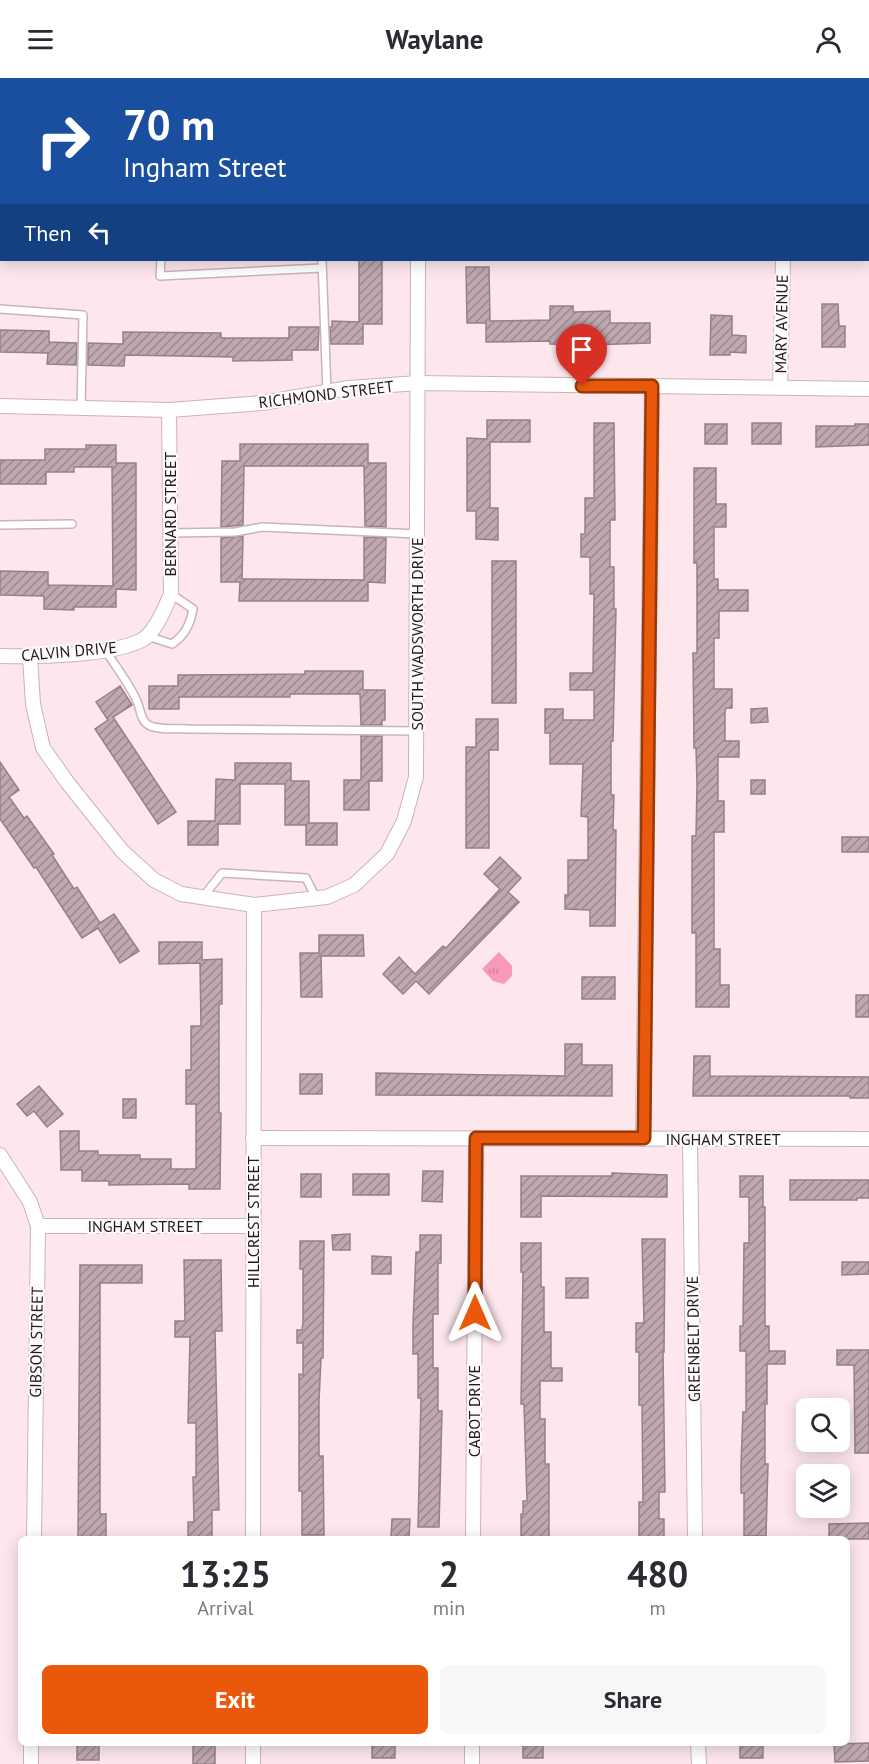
<!DOCTYPE html>
<style>
:root{--surface:#fff;--page:#f7f7f7;--text:#2b2b33;--muted:#7c7c81;--accent:#ea580c}
body{margin:0;font-family:"PT Sans",sans-serif;background:var(--page);color:var(--text);height:100vh;display:flex;flex-direction:column;font-size:22px;white-space:nowrap}
*{box-sizing:border-box;margin:0}
p{font-size:20px;color:var(--muted)}
.icon{flex:none;width:33px;height:33px;fill:none;stroke:currentColor;stroke-width:2;stroke-linecap:round;stroke-linejoin:round}
.map{position:relative;flex:1;overflow:hidden}
.panel{position:absolute;left:18px;top:1458px;width:832px;height:210px;display:flex;flex-direction:column;background:var(--surface);border-radius:9px;box-shadow:0 3px 15px #0003}
.panel>*{flex:none}
.guide{position:absolute;left:0px;top:0px;width:870px;height:183px;box-shadow:0 3px 15px #0003;background:#1a4fa0;color:#fff;overflow:hidden}
.fabs{position:absolute;left:796px;top:1320px;display:grid;gap:12px}
.fabs a{display:grid;place-items:center;width:54px;height:54px;border-radius:9px;background:var(--surface);box-shadow:0 3px 15px #0003;font-size:30px}
.pin{position:absolute;display:grid;place-items:center;width:51px;height:51px;color:#fff;margin:-62px -26px;border-radius:50% 50% 50% 0;rotate:-45deg;box-shadow:0 0 6px #0007}
.pin .icon{rotate:45deg}
.me{position:absolute;width:66px;margin:-33px;rotate:0deg;stroke-linejoin:round;filter:drop-shadow(0 0 4px #0008)}
.turn{display:flex;align-items:center;gap:21px;height:126px;padding:0 24px;font-size:27px}
.turn .icon{width:78px;height:78px;stroke-width:2.5}
.turn b{display:block;font-size:42px;line-height:51px}
.then{display:flex;align-items:center;height:57px;padding:0 24px;background:#0003;gap:12px;font-size:22px}
.eta{display:flex;justify-content:space-evenly;align-items:center;height:102px;text-align:center}
.eta b{font-size:36px;font-weight:700;line-height:42px}
.cta{display:flex;gap:12px;margin-top:auto;padding:12px 24px}
.cta a{flex:1;height:69px;border-radius:9px;background:var(--accent);color:#fff;font-size:24px;font-weight:700;line-height:69px;text-align:center}
.cta a+a{background:var(--page);color:var(--text)}
header{display:flex;justify-content:space-between;align-items:center;height:78px;padding:0 24px;background:var(--surface);font-size:27px;font-weight:700}
.map>svg:first-child{display:block}
.park{fill:url(#park-tufts)}
.building{fill:url(#building-hatch);stroke:#958187;stroke-width:1.5}
.lines{fill:none;stroke-linecap:round;stroke-linejoin:round}
.service-casing{stroke:#c9b4ba;stroke-width:10}
.minor-casing{stroke:#c9b4ba;stroke-width:16}
.service{stroke:#fff;stroke-width:7}
.minor{stroke:#fff;stroke-width:14}
.route-casing{stroke:#983908;stroke-width:15}
.route{stroke:#ea580c;stroke-width:10}
.labels{text-anchor:middle;stroke-width:4.5;stroke-linejoin:round;paint-order:stroke}
.street-label{font-size:16px;fill:#211a1c;stroke:#fef9fb}
</style>
<header><svg class="icon" aria-label="menu" viewBox="0 0 24 24"><path d="M4 6h16M4 12h16M4 18h16"/></svg>Waylane<svg class="icon" aria-label="person" viewBox="0 0 24 24"><circle cx="12" cy="8" r="4"/><path d="M4 21q1-7 8-7t8 7"/></svg></header>
<div class="map">
<svg width="869" height="1686" viewBox="0 0 869 1686">
<defs>
<pattern id="park-tufts" width="24" height="20" patternUnits="userSpaceOnUse" patternTransform="scale(1.5)"><rect width="24" height="20" fill="#f999b9"/><path d="M3 7l-1-3M5 7V3M7 7l1-3M15 17l-1-3M17 17v-4M19 17l1-3" fill="none" stroke="#d5839e"/></pattern>
<pattern id="building-hatch" width="6" height="6" patternUnits="userSpaceOnUse" patternTransform="scale(1.5)"><rect width="6" height="6" fill="#bea9af"/><path d="M-1 1l2-2M0 6l6-6M5 7l2-2" fill="none" stroke="#9a898e"/></pattern>
</defs>
<rect width="100%" height="100%" fill="#fde7ed"/>
<!-- park -->
<polygon class="park" points="499,874 512,888 512,898 504,906 493,903 482,891"/>
<!-- building -->
<g class="building">
<polygon points="359,182 382,182 382,246 363,246 363,266 331,266 330,249 332,249 332,243 359,244"/>
<polygon points="466,189 489,189 490,243 550,242 550,228 573,228 573,234 610,233 610,245 650,245 650,265 589,267 550,266 550,263 486,264 486,245 467,245"/>
<polygon points="822,226 838,226 839,248 845,248 845,269 822,269"/>
<polygon points="711,237 732,238 732,257 746,258 746,275 730,274 730,277 710,277"/>
<polygon points="289,249 319,249 318,272 292,272 292,282 233,283 233,279 125,277 124,288 88,287 88,265 123,266 123,254 221,255 221,260 289,260"/>
<polygon points="0,252 49,253 49,264 77,265 76,287 47,286 48,275 0,274"/>
<polygon points="487,342 530,342 530,364 490,364 490,430 498,430 498,462 476,461 476,433 467,433 467,360 487,361"/>
<polygon points="594,345 614,345 615,442 610,442 610,489 614,489 614,531 616,531 613,663 611,663 611,717 614,717 613,752 616,752 615,848 590,848 590,832 565,831 565,817 568,817 568,782 588,782 588,739 581,738 583,686 550,686 550,655 545,655 545,631 563,631 563,642 594,642 594,612 570,612 570,595 593,595 594,516 590,516 590,479 581,479 581,456 585,456 585,420 594,420"/>
<rect x="752" y="345" width="29" height="21"/>
<rect x="705" y="346" width="22" height="20"/>
<polygon points="855,346 869,346 869,367 816,369 816,348 855,348"/>
<polygon points="240,366 368,366 368,385 386,385 386,449 365,448 364,388 244,388 243,447 221,449 222,383 240,383"/>
<polygon points="86,367 116,367 116,385 136,385 136,512 116,511 116,529 74,529 74,532 44,531 44,518 0,517 0,493 48,494 48,507 113,508 112,389 74,389 74,394 46,394 46,406 0,406 0,382 45,382 45,371 86,371"/>
<polygon points="694,390 716,390 716,426 726,426 726,449 714,449 714,501 718,501 718,512 748,512 748,533 719,533 719,560 714,560 714,611 732,611 732,630 726,630 725,633 725,663 739,663 739,679 718,679 718,723 724,723 724,754 714,754 714,871 720,871 720,907 729,907 729,929 696,929 696,855 692,855 692,758 696,758 697,707 696,670 694,670 693,575 697,575 697,485 694,485"/>
<polygon points="243,458 242,501 364,502 364,459 386,460 385,505 368,504 368,523 239,523 240,504 221,504 221,460"/>
<rect x="492" y="483" width="24" height="142"/>
<polygon points="305,593 363,593 363,612 385,612 385,642 382,642 382,647 361,647 360,616 290,616 290,619 179,619 179,631 149,631 149,608 178,608 178,597 305,596"/>
<polygon points="120,608 132,627 113,639 176,734 158,746 95,651 108,642 96,624"/>
<polygon points="767,630 768,644 751,645 751,631"/>
<polygon points="476,641 498,641 498,672 489,672 489,770 466,770 466,669 476,669"/>
<polygon points="361,658 382,658 382,703 369,703 369,732 344,732 344,702 361,702"/>
<polygon points="0,684 19,712 9,719 24,740 27,738 54,776 52,777 74,811 77,809 100,845 114,836 139,873 120,885 98,850 82,860 36,789 34,790 0,741"/>
<polygon points="235,685 291,685 291,703 309,703 309,745 337,745 337,767 306,767 306,747 285,747 285,706 240,706 240,746 218,746 218,767 188,767 188,743 215,743 216,701 235,702"/>
<rect x="751" y="702" width="14" height="14"/>
<rect x="842" y="759" width="27" height="15"/>
<polygon points="500,779 521,800 508,814 519,824 429,916 416,903 403,916 383,896 399,879 415,896 443,868 446,870 500,811 484,796"/>
<polygon points="319,857 363,857 364,878 321,878 322,919 301,919 300,875 319,875"/>
<polygon points="159,864 202,864 202,882 222,881 222,926 219,926 219,1035 221,1035 220,1111 189,1111 189,1106 109,1107 109,1103 82,1103 82,1092 61,1092 60,1053 79,1053 79,1073 98,1073 98,1077 140,1077 140,1081 171,1081 171,1091 196,1091 196,1026 186,1026 186,992 191,992 191,948 201,948 200,885 159,886"/>
<rect x="582" y="899" width="33" height="22"/>
<rect x="856" y="917" width="13" height="22"/>
<polygon points="565,966 582,966 582,987 612,987 612,1018 376,1017 376,995 565,998"/>
<polygon points="694,978 710,978 710,998 869,999 869,1020 850,1020 850,1018 693,1018"/>
<rect x="300" y="996" width="22" height="20"/>
<polygon points="39,1008 63,1036 47,1049 34,1033 27,1038 17,1026"/>
<rect x="123" y="1021" width="13" height="19"/>
<polygon points="423,1093 443,1093 442,1124 422,1123"/>
<polygon points="612,1095 667,1097 667,1119 541,1118 541,1139 521,1139 521,1098 612,1098"/>
<rect x="301" y="1096" width="20" height="23"/>
<rect x="353" y="1096" width="36" height="21"/>
<polygon points="740,1098 763,1098 763,1129 765,1129 765,1248 769,1248 769,1273 785,1273 785,1286 767,1286 767,1326 765,1326 765,1386 768,1386 766,1458 744,1458 744,1415 741,1415 741,1386 743,1334 746,1334 746,1273 740,1273 740,1248 743,1248 744,1165 749,1165 749,1119 740,1119"/>
<polygon points="790,1102 869,1102 869,1120 857,1120 857,1122 790,1122"/>
<polygon points="350,1156 350,1172 333,1172 332,1157"/>
<polygon points="420,1157 441,1157 441,1185 438,1185 438,1236 433,1236 433,1290 438,1290 438,1333 442,1333 439,1449 418,1449 421,1320 418,1320 418,1276 413,1276 413,1246 416,1174 420,1174"/>
<polygon points="642,1161 665,1161 664,1274 663,1274 665,1414 659,1414 659,1441 664,1441 664,1460 639,1460 639,1424 643,1424 642,1327 639,1327 639,1274 636,1274 636,1245 644,1245"/>
<polygon points="300,1163 324,1163 323,1280 321,1280 319,1323 319,1378 323,1378 324,1457 302,1457 302,1413 299,1413 299,1296 303,1297 303,1265 297,1265 297,1252 302,1252 303,1244 303,1191 300,1191"/>
<polygon points="521,1165 541,1165 541,1209 544,1209 544,1254 551,1254 551,1290 562,1290 562,1303 540,1303 540,1341 545,1341 545,1386 549,1386 549,1460 521,1460 521,1436 523,1436 523,1423 527,1423 524,1326 521,1326 523,1194 521,1194"/>
<polygon points="372,1178 391,1179 391,1196 372,1196"/>
<polygon points="184,1182 221,1182 222,1253 215,1253 219,1432 212,1432 212,1461 188,1461 188,1444 194,1444 193,1399 196,1399 196,1345 188,1345 190,1259 175,1259 175,1243 185,1243"/>
<polygon points="842,1184 869,1184 869,1196 842,1197"/>
<polygon points="80,1187 142,1187 142,1205 100,1205 100,1436 106,1436 106,1461 78,1461"/>
<rect x="566" y="1200" width="22" height="20"/>
<polygon points="837,1272 869,1272 869,1375 855,1375 854,1287 837,1287"/>
<polygon points="392,1441 410,1441 409,1460 391,1460"/>
<polygon points="869,1445 869,1461 829,1461 829,1446"/>
<rect x="77" y="1665" width="22" height="17"/>
<rect x="193" y="1665" width="22" height="21"/>
<rect x="372" y="1665" width="23" height="15"/>
<rect x="523" y="1665" width="20" height="15"/>
<rect x="740" y="1665" width="23" height="15"/>
<polygon points="869,1665 869,1683 835,1684 834,1666"/>
</g>
<g class="lines">
<!-- service casing -->
<g class="service-casing">
<g id="service">
<polyline points="161,182 160,198 322,190"/>
<polyline points="322,182 327,314"/>
<polyline points="0,231 83,237 81,330"/>
<polyline points="0,447 72,446"/>
<polyline points="170,455 235,454 262,449 417,456"/>
<path d="M147 558 172 566C185 557 190 547 193 531L171 516"/>
<path d="M106 573C116 589 128 604 136 621 140 628 140 641 147 646 156 653 177 650 189 651L416 653"/>
<polyline points="202,820 222,795 306,800 316,820"/>
</g>
</g>
<!-- minor casing -->
<g class="minor-casing">
<g id="minor">
<polyline points="417,0 417,2"/>
<polyline points="787,2 787,0"/>
<polyline points="780,310 783,182"/>
<polyline points="0,328 169,332 262,325 349,310 418,305 869,311"/>
<path d="M0 578C35 579 111 578 142 562 155 555 165 530 171 516L169 332"/>
<polyline points="30,579 33,626 43,670 67,704 122,773 154,802 181,816 254,827 327,819 354,807 387,776 404,743 416,699 418,182"/>
<polyline points="253,1060 869,1061"/>
<polyline points="643,1061 652,308"/>
<polyline points="690,1061 695,1461"/>
<polyline points="0,1077 30,1124 38,1148 34,1461"/>
<polyline points="38,1148 253,1148"/>
<polyline points="253,1461 254,827"/>
<polyline points="473,1461 476,1060"/>
<polyline points="253,1665 253,1686"/>
<polyline points="698,1665 699,1686"/>
<polyline points="31,1686 31,1665"/>
<polyline points="472,1686 472,1665"/>
</g>
</g>
<!-- service -->
<use href="#service" class="service"/>
<!-- minor -->
<use href="#minor" class="minor"/>
</g>
<g class="lines">
<!-- route casing -->
<g class="route-casing">
<polyline id="route" points="475,1235 476,1060 644,1060 652,308 582,308"/>
</g>
<!-- route -->
<use href="#route" class="route"/>
</g>
<g class="labels">
<!-- street labels -->
<g class="street-label">
<text transform="translate(781 246) rotate(-89)" y="6">MARY AVENUE</text>
<text transform="translate(326 316) rotate(-7)" y="6">RICHMOND STREET</text>
<text transform="translate(170 436) rotate(-90)" y="6">BERNARD STREET</text>
<text transform="translate(417 556) rotate(-90)" y="6">SOUTH WADSWORTH DRIVE</text>
<text transform="translate(69 573) rotate(-5)" y="6">CALVIN DRIVE</text>
<text x="723" y="1067">INGHAM STREET</text>
<text transform="translate(253 1144) rotate(-90)" y="6">HILLCREST STREET</text>
<text x="145" y="1154">INGHAM STREET</text>
<text transform="translate(693 1261) rotate(-91)" y="6">GREENBELT DRIVE</text>
<text transform="translate(36 1264) rotate(-89)" y="6">GIBSON STREET</text>
<text transform="translate(474 1333) rotate(-90)" y="6">CABOT DRIVE</text>
</g>
</g>
</svg>
<div class="fabs">
<a><svg class="icon" aria-label="search" viewBox="0 0 24 24"><circle cx="10" cy="10" r="6"/><path d="M15 15l6 6"/></svg></a>
<a><svg class="icon" aria-label="layers" viewBox="0 0 24 24"><path d="M12 4l9 5-9 5-9-5zM3 14l9 5 9-5"/></svg></a>
</div>
<div class="pin" style="left:582px;top:308px;background:#d93025"><svg class="icon" aria-label="arrive" viewBox="0 0 24 24"><path d="M6 21V4h12l-3 4 3 4H6"/></svg></div>
<svg class="me" style="left:475px;top:1235px" viewBox="-20 -20 40 40"><path d="M0-17L14 15 0 8-14 15z" fill="#ea580c" stroke="#fff" stroke-width="4"/></svg>
<div class="guide">
<div class="turn"><svg class="icon" aria-label="right" viewBox="0 0 24 24"><path d="M7 20v-9h11M14 6l5 5-5 5"/></svg><div><b>70 m</b>Ingham Street</div></div>
<div class="then">Then<svg class="icon" aria-label="left" viewBox="0 0 24 24"><path d="M17 20v-9H6M10 6l-5 5 5 5"/></svg></div>
</div>
<section class="panel">
<div class="eta">
<div><b>13:25</b><p>Arrival</p></div>
<div><b>2</b><p>min</p></div>
<div><b>480</b><p>m</p></div>
</div>
<div class="cta"><a>Exit</a><a>Share</a></div>
</section>
</div>
